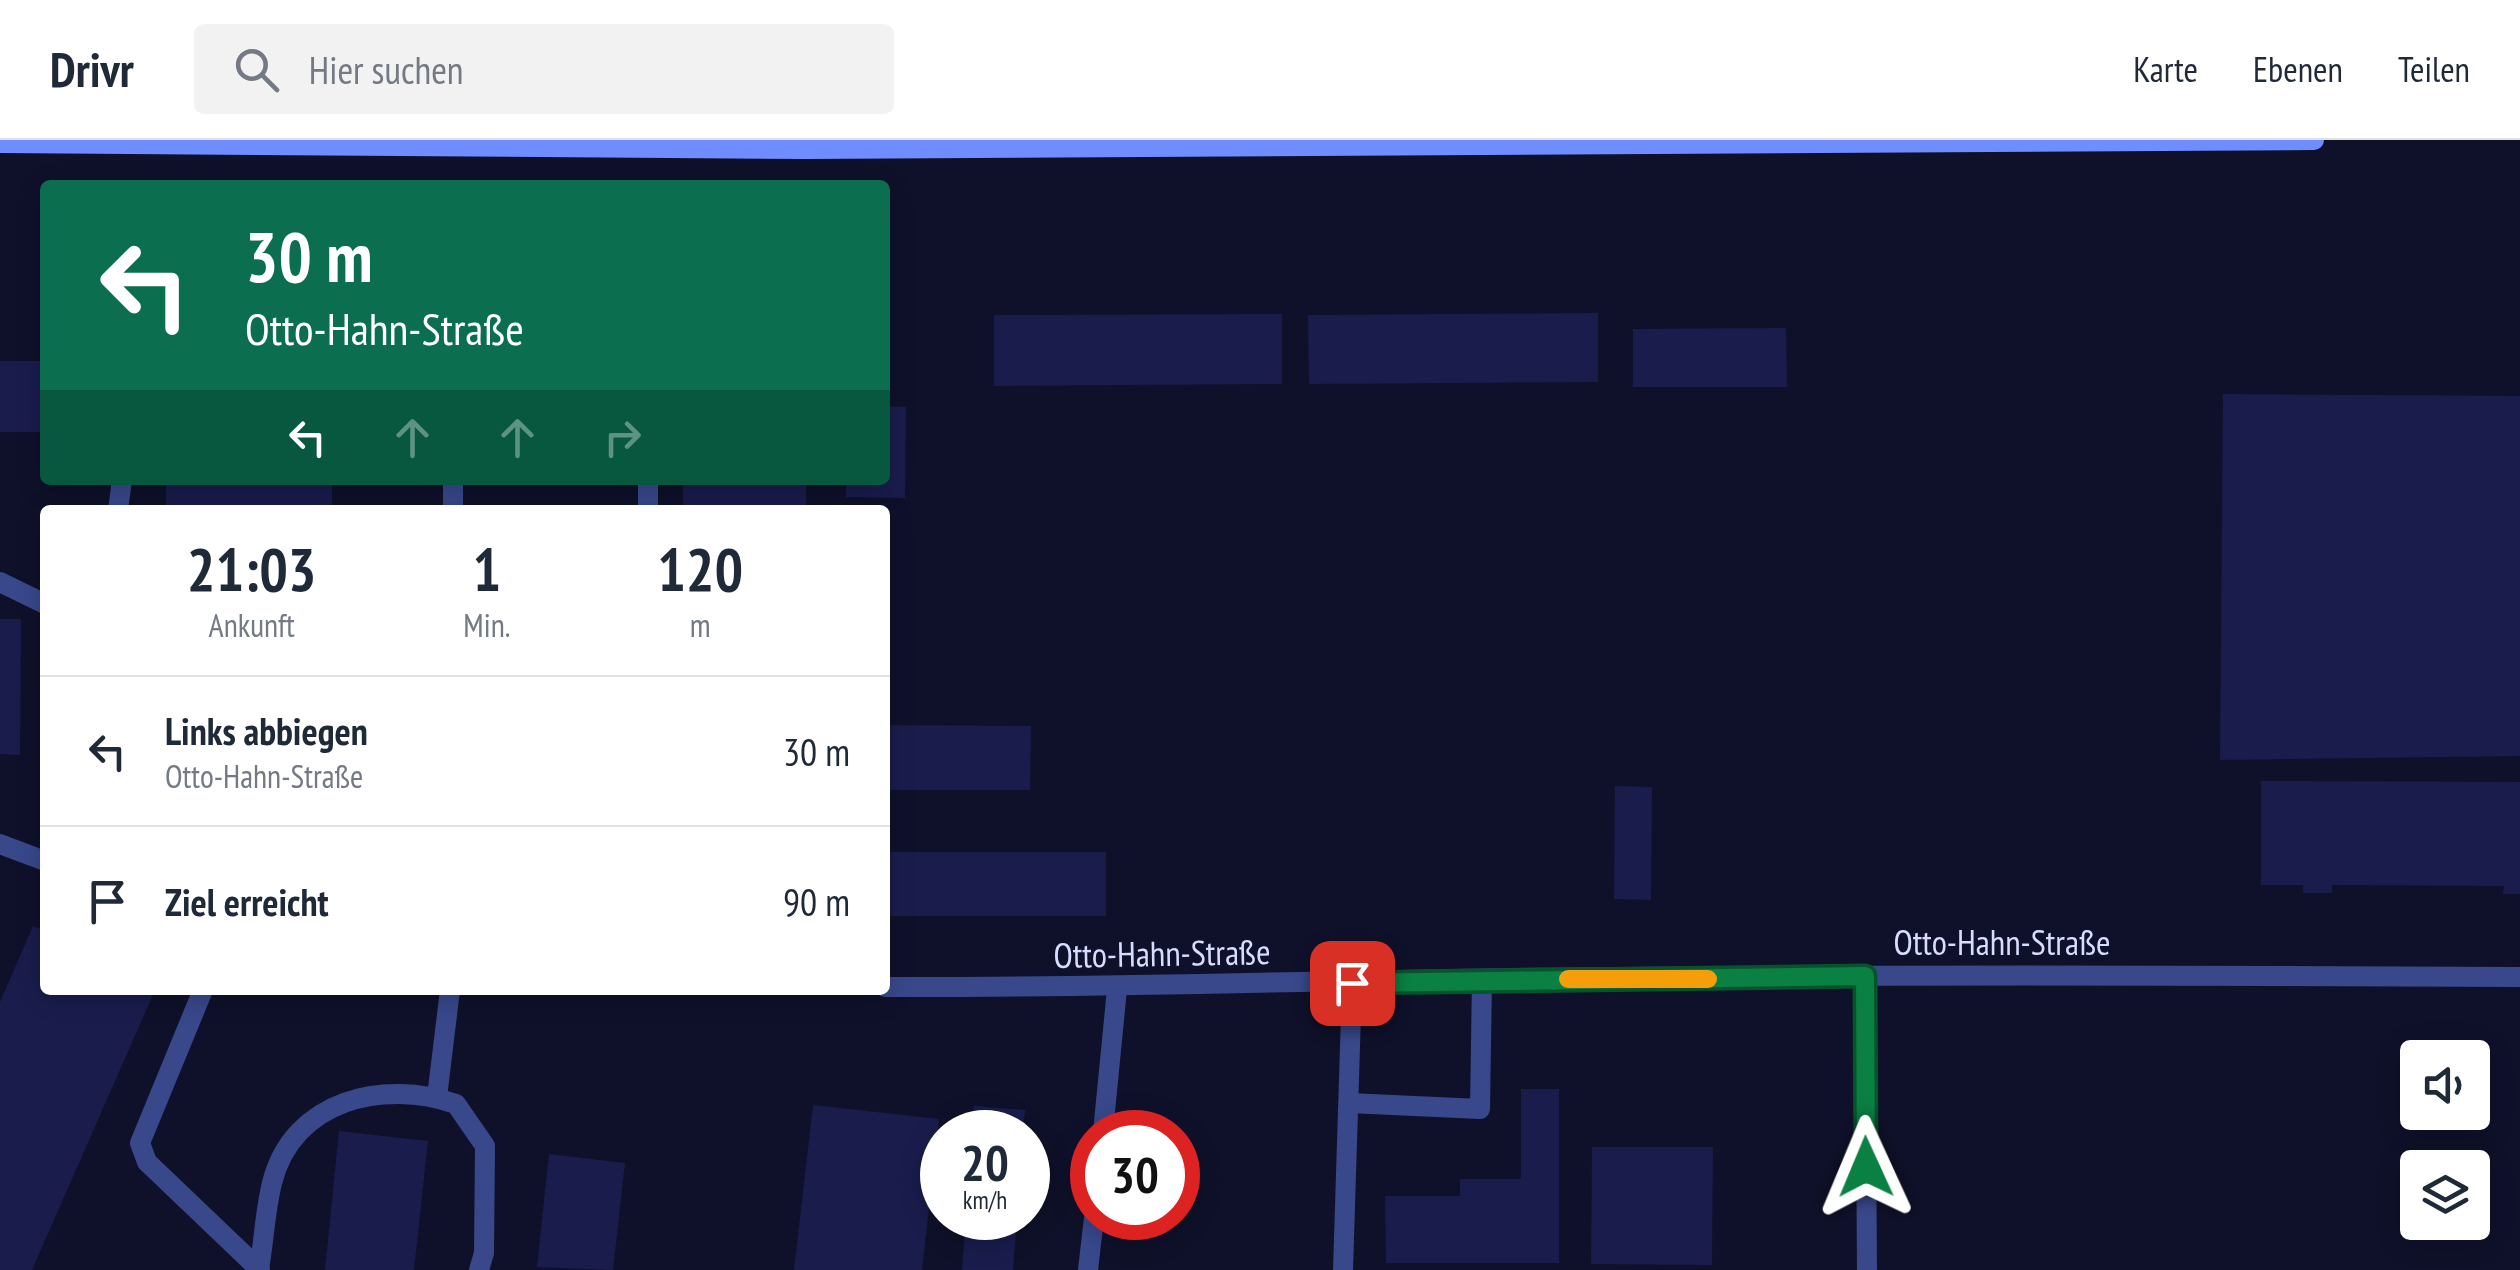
<!DOCTYPE html>
<html lang="de">
<meta charset="utf-8">
<style>
:root{--surface:#fff;--page:#f2f2f3;--text:#1f2937;--muted:#747a83;--line:#e0e1e3}
body{margin:0;font-family:"PT Sans Narrow",sans-serif;background:var(--page);color:var(--text);height:100vh;display:flex;flex-direction:column;font-size:38px;white-space:nowrap}
*{box-sizing:border-box;margin:0}
p{font-size:32px;color:var(--muted)}
.icon{flex:none;width:55px;height:55px;fill:none;stroke:currentColor;stroke-width:2;stroke-linecap:round;stroke-linejoin:round}
.map{position:relative;flex:1;overflow:hidden}
.drawer{position:absolute;left:40px;top:365px;width:850px;height:490px;display:flex;flex-direction:column;background:var(--surface);border-radius:10px;box-shadow:0 5px 25px #0003}
.drawer>*{flex:none}
.top-card{position:absolute;left:40px;top:40px;width:850px;height:305px;border-radius:10px;box-shadow:0 5px 25px #0003;background:#0b6e4f;color:#fff;overflow:hidden}
.buttons{position:absolute;left:2400px;top:900px;display:grid;gap:20px}
.buttons a{display:grid;place-items:center;width:90px;height:90px;border-radius:10px;background:var(--surface);box-shadow:0 5px 25px #0003;font-size:50px}
.speed{position:absolute;left:920px;top:970px;display:flex;gap:20px;font-size:50px;font-weight:700;text-align:center}
.speed>*{display:grid;place-content:center;width:130px;height:130px;border-radius:50%;background:var(--surface);box-shadow:0 5px 25px #0003;line-height:1}
.speed small{font-size:25px;font-weight:400}
.speed .limit{border:15px solid #d22;background:#fff;color:#111}
.pin{position:absolute;display:grid;place-items:center;width:85px;height:85px;color:#fff;margin:-42px;border-radius:20px;box-shadow:0 5px 15px #0006}
.me{position:absolute;width:110px;margin:-55px;rotate:359deg;stroke-linejoin:round;filter:drop-shadow(0 0 8px #0008)}
.turn{display:flex;align-items:center;gap:35px;height:210px;padding:0 40px;font-size:45px}
.turn .icon{width:130px;height:130px;stroke-width:2.5}
.turn b{display:block;font-size:70px;line-height:85px}
.lanes{display:flex;align-items:center;height:95px;padding:0 40px;background:#0003;justify-content:center;gap:50px;direction:ltr}
.lanes .off{opacity:.35}
.eta{display:flex;justify-content:space-evenly;align-items:center;height:170px;text-align:center}
.eta b{font-size:60px;font-weight:700;line-height:70px}
ul{padding:0;list-style:none}
li{display:flex;align-items:center;gap:30px;height:150px;padding:0 40px;border-top:2px solid var(--line)}
li div{flex:1}
li b{display:block;font-size:38px}
li em{font-style:normal}
header{display:flex;align-items:center;gap:60px;box-sizing:border-box;height:140px;padding:0 50px;background:var(--surface);border-bottom:2px solid var(--line)}
header strong{font-size:48px}
nav{display:flex;gap:55px;margin-inline-start:auto;font-size:35px}
.search{width:700px;height:90px;background:var(--page);display:flex;align-items:center;gap:25px;box-sizing:border-box;padding:0 35px;border-radius:10px;color:var(--muted);font-size:38px}
.map>svg:first-child{display:block}
.building{fill:#1a1c4c}
.lines{fill:none;stroke-linecap:round;stroke-linejoin:round}
.lane{stroke:#38488b;stroke-width:20}
.street{stroke:#38488b;stroke-width:20}
.secondary{stroke:#6f8dff;stroke-width:20}
.route-casing{stroke:#07532c;stroke-width:25}
.route{stroke:#0b8043;stroke-width:18}
.slow{stroke:#f59e0b;stroke-width:18}
.labels{text-anchor:middle;stroke-width:10;stroke-linejoin:round;paint-order:stroke}
.street-label{font-size:35px;fill:#d8ddff;stroke:#0f112a}
</style>
<header>
<strong>Drivr</strong>
<div class="search"><svg class="icon" aria-label="search" viewBox="0 0 24 24"><circle cx="10" cy="10" r="6"/><path d="M15 15l6 6"/></svg>Hier suchen</div>
<nav><a>Karte</a><a>Ebenen</a><a>Teilen</a></nav>
</header>
<div class="map">
<svg width="2520" height="1130" viewBox="0 0 2520 1130">
<rect width="100%" height="100%" fill="#0f112a"/>
<!-- building -->
<g class="building">
<polygon points="1598,173 1598,242 1309,244 1308,175"/>
<polygon points="1282,174 1282,244 994,246 994,175"/>
<polygon points="1786,188 1787,247 1633,247 1633,189"/>
<rect x="0" y="221" width="45" height="71"/>
<polygon points="2223,254 2520,256 2520,616 2220,620"/>
<polygon points="885,266 906,267 905,358 846,357 846,340 885,340"/>
<rect x="166" y="340" width="166" height="30"/>
<rect x="683" y="340" width="123" height="30"/>
<polygon points="0,479 21,479 20,615 0,614"/>
<polygon points="885,585 1031,586 1030,650 885,650"/>
<polygon points="2261,641 2520,642 2520,754 2503,754 2504,746 2332,745 2332,753 2303,753 2303,745 2261,745"/>
<polygon points="1615,646 1652,647 1651,760 1614,759"/>
<rect x="885" y="712" width="221" height="64"/>
<polygon points="33,786 45,791 45,850 155,850 32,1130 0,1130 0,862"/>
<polygon points="1521,949 1559,949 1559,1123 1386,1123 1385,1056 1460,1056 1460,1039 1521,1039"/>
<polygon points="813,965 939,979 922,1130 794,1130"/>
<polygon points="974,966 1025,970 1023,992 972,992"/>
<polygon points="339,991 428,1001 414,1130 325,1130"/>
<polygon points="1592,1007 1713,1007 1712,1125 1591,1124"/>
<polygon points="549,1014 625,1023 613,1130 537,1127"/>
<polygon points="966,1078 1017,1078 1013,1130 962,1130"/>
</g>
<g class="lines">
<!-- lane -->
<g class="lane">
<polyline points="118,370 122,340"/>
<polyline points="453,370 453,340"/>
<polyline points="648,370 648,340"/>
<polyline points="0,442 45,464"/>
<polyline points="203,850 140,1003 147,1022 260,1130"/>
<polyline points="437,957 450,850"/>
<polyline points="1349,963 1480,969 1482,839"/>
<polyline points="1103,992 1117,849"/>
<path d="M259 1129C264 1101 265 1071 272 1043 293 959 384 939 456 964L485 1006 484 1113 479 1130"/>
<polyline points="1088,1130 1094,1078"/>
<polyline points="1343,1130 1352,843"/>
</g>
<!-- street -->
<g class="street">
<polyline points="0,704 45,721"/>
<polyline points="1865,836 1867,1130"/>
<path d="M885 847C1093 848 1301 841 1509 838 1846 834 2183 835 2520 837"/>
</g>
<!-- secondary -->
<polyline class="secondary" points="0,3 805,9 2314,0"/>
</g>
<g class="lines">
<!-- route casing -->
<g class="route-casing">
<polyline id="route" points="1352,843 1865,836 1866,1027"/>
</g>
<!-- route -->
<use href="#route" class="route"/>
<!-- slow -->
<polyline class="slow" points="1568,839 1708,839"/>
</g>
<g class="labels">
<!-- street labels -->
<g class="street-label">
<text x="2002" y="815">Otto-Hahn-Straße</text>
<text transform="translate(1162 814) rotate(-1)" y="12">Otto-Hahn-Straße</text>
</g>
</g>
</svg>
<div class="buttons">
<a><svg class="icon" aria-label="sound" viewBox="0 0 24 24"><path d="M4 9h4l5-4v14l-5-4H4zM17 9q2 3 0 6"/></svg></a>
<a><svg class="icon" aria-label="layers" viewBox="0 0 24 24"><path d="M12 4l9 5-9 5-9-5zM3 14l9 5 9-5"/></svg></a>
</div>
<div class="speed"><div>20<small>km/h</small></div><div class="limit">30</div></div>
<div class="pin" style="left:1352px;top:843px;background:#d93025"><svg class="icon" aria-label="arrive" viewBox="0 0 24 24"><path d="M6 21V4h12l-3 4 3 4H6"/></svg></div>
<svg class="me" style="left:1866px;top:1027px" viewBox="-20 -20 40 40"><path d="M0-17L14 15 0 8-14 15z" fill="#0b8043" stroke="#fff" stroke-width="4"/></svg>
<div class="top-card">
<div class="turn"><svg class="icon" aria-label="left" viewBox="0 0 24 24"><path d="M17 20v-9H6M10 6l-5 5 5 5"/></svg><div><b>30 m</b>Otto-Hahn-Straße</div></div>
<div class="lanes"><svg class="icon" aria-label="left" viewBox="0 0 24 24"><path d="M17 20v-9H6M10 6l-5 5 5 5"/></svg><svg class="icon off" aria-label="ahead" viewBox="0 0 24 24"><path d="M12 20V5M6 11l6-6 6 6"/></svg><svg class="icon off" aria-label="ahead" viewBox="0 0 24 24"><path d="M12 20V5M6 11l6-6 6 6"/></svg><svg class="icon off" aria-label="right" viewBox="0 0 24 24"><path d="M7 20v-9h11M14 6l5 5-5 5"/></svg></div>
</div>
<section class="drawer">
<div class="eta">
<div><b>21:03</b><p>Ankunft</p></div>
<div><b>1</b><p>Min.</p></div>
<div><b>120</b><p>m</p></div>
</div>
<ul>
<li><svg class="icon" aria-label="left" viewBox="0 0 24 24"><path d="M17 20v-9H6M10 6l-5 5 5 5"/></svg><div><b>Links abbiegen</b><p>Otto-Hahn-Straße</p></div><em>30 m</em></li>
<li><svg class="icon" aria-label="arrive" viewBox="0 0 24 24"><path d="M6 21V4h12l-3 4 3 4H6"/></svg><div><b>Ziel erreicht</b></div><em>90 m</em></li>
</ul>
</section>
</div>
